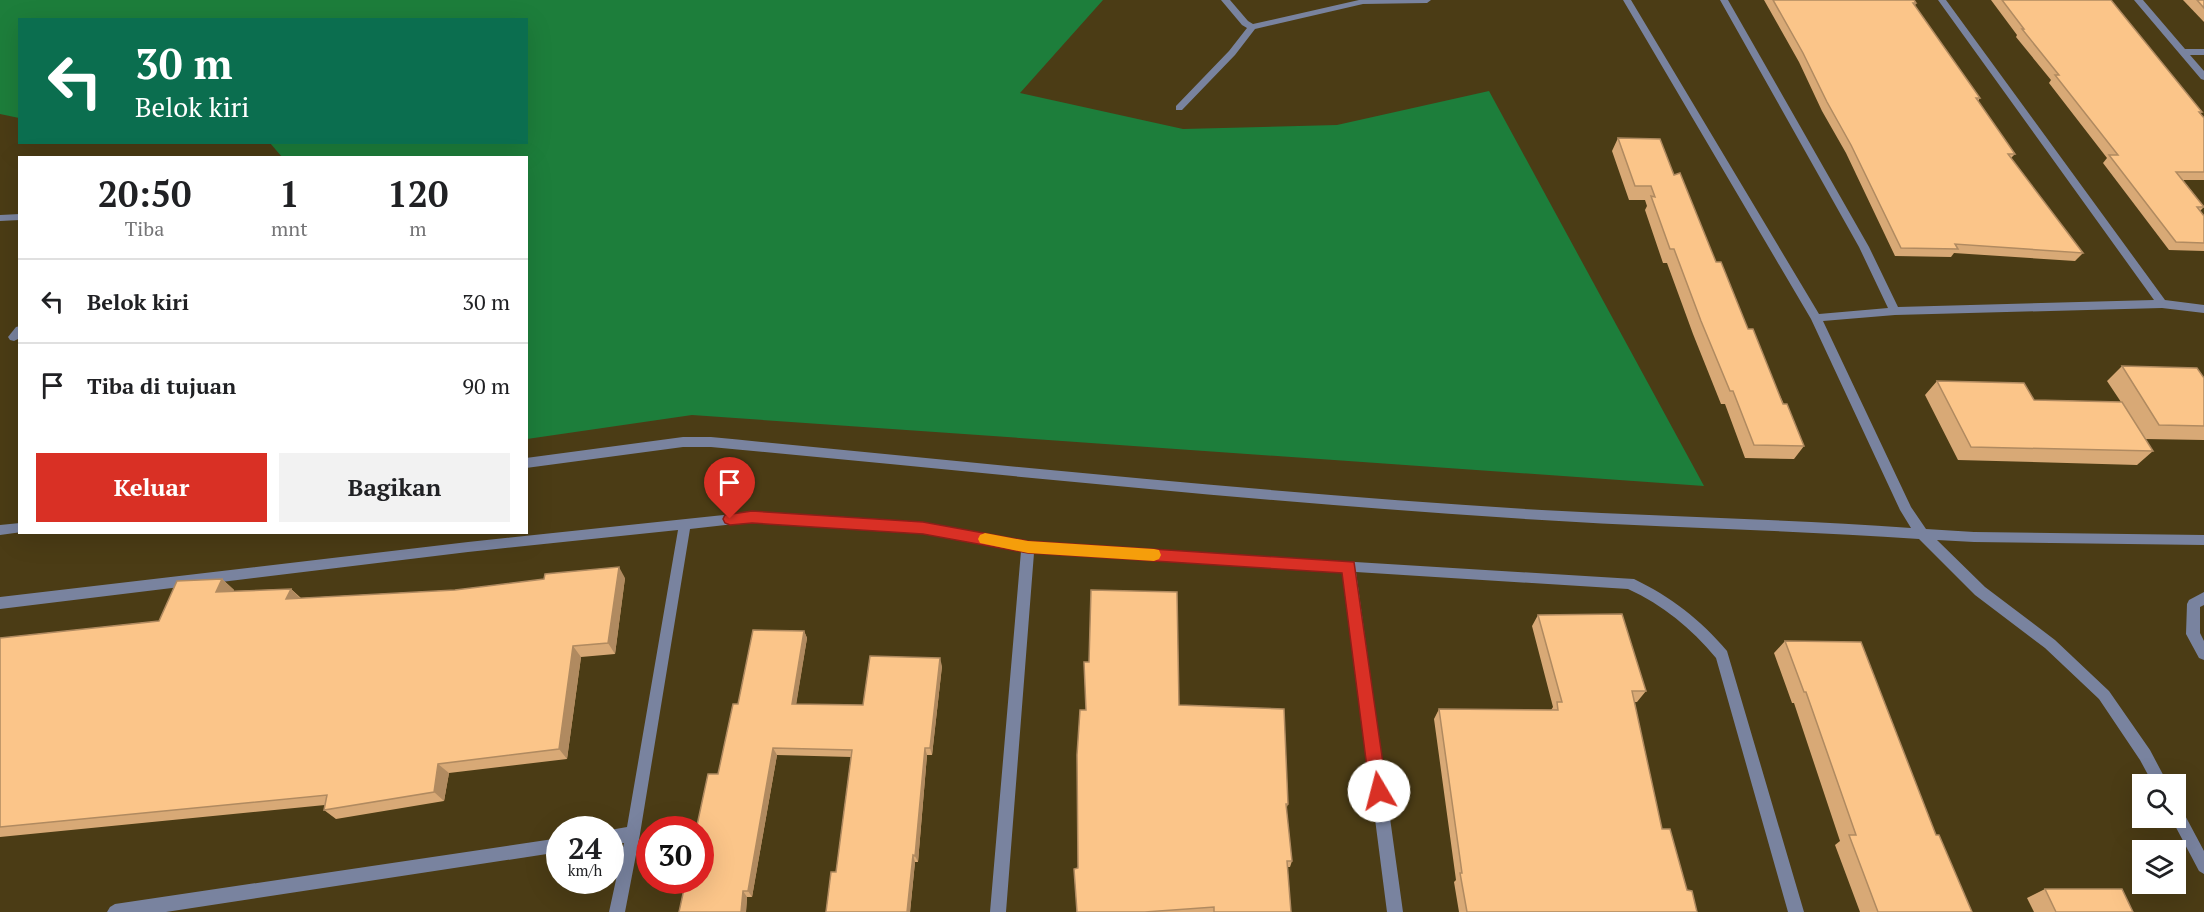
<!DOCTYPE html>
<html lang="id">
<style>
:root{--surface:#fff;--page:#f2f2f2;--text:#202124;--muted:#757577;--line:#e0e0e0;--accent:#d93025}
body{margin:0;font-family:"PT Serif",serif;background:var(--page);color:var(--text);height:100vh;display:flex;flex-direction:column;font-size:22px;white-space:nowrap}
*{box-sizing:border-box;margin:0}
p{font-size:20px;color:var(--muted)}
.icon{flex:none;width:33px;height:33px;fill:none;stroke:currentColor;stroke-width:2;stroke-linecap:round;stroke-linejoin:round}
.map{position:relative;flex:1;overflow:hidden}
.panel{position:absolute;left:18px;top:156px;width:510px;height:378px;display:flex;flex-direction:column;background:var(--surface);border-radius:0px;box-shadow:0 6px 24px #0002}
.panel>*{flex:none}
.guide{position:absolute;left:18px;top:18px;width:510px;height:126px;border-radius:0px;box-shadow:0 6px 24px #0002;background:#0b6e4f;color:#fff;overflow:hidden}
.buttons{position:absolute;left:2132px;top:774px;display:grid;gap:12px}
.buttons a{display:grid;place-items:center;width:54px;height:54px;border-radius:0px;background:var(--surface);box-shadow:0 6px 24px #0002;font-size:30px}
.speed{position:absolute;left:546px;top:816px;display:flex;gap:12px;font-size:30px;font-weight:700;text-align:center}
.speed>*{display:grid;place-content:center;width:78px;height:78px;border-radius:50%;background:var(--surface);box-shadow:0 6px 24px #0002;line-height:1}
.speed small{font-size:15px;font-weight:400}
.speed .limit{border:9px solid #d22;background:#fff;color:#111}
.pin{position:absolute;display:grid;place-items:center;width:51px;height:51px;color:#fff;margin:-62px -26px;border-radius:50% 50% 50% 0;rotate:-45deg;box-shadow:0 0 6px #0007}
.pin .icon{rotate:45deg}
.me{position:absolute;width:66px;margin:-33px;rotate:352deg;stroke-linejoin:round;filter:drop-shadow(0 0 4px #0008)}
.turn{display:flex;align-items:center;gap:21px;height:126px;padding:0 18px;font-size:27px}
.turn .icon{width:78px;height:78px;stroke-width:2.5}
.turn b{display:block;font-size:42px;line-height:51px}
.eta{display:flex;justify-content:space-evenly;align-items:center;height:102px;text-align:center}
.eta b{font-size:36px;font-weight:600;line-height:42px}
.button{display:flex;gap:12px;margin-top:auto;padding:12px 18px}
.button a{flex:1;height:69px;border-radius:0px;background:var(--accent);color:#fff;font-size:24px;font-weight:600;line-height:69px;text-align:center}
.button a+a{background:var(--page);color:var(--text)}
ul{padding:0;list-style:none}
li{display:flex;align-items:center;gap:18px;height:84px;padding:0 18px;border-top:2px solid var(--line)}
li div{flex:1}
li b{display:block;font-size:22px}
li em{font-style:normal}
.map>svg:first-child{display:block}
.green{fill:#1d7e3b}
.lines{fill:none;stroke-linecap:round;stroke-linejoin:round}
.minor{fill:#79839f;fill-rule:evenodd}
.wall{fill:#d8a976}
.shaded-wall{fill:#b08a60}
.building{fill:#fbc589;stroke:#b08a60;stroke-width:1.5}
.route{fill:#d93025;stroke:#8d1f18;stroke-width:1.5}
.slow{fill:#f59e0b}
</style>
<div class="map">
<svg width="2204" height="912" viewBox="0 0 2204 912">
<rect width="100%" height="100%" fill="#4b3c15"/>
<!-- green -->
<polygon class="green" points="0,0 1103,0 1020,93 1183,129 1337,125 1489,91 1704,486 692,415 527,439 526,158 282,157 270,143 526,142 526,20 20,20 19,118 0,114"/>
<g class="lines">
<!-- minor -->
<g class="minor">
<polygon points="1221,0 1230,0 1248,21 1253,24 1359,0 1431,0 1427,3 1363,4 1255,29 1235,55 1182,110 1176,110 1176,106 1229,51 1247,28 1242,25"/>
<path d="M1623 0H1631L1819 314 1888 308 1859 247 1720 0H1728L1869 247 1898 307 2154 300 1938 0H1946L2165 300 2204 305V313L2162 308 1895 315 1823 321 1911 507 1926 529 1974 532 2204 535V545L1974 542 1937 540 1985 587 2055 640 2109 691 2150 750 2168 784H2153L2140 760 2099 699 2045 648 1975 595 1919 539C1794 530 1668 528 1542 520 1265 503 988 473 711 447H683L526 468V458L683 437H711C988 464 1265 493 1542 510 1665 517 1788 519 1911 528L1900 510 1811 319Z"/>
<polygon points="2134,0 2143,0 2185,49 2204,49 2204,55 2190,55 2204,71 2204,80 2201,79"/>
<polygon points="20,214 20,220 0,221 0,215"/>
<polygon points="20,326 20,338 14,341 10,340 8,337 16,327"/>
<path d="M752 512 923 523 1028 542 1634 579C1671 597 1700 619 1727 651L1804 912H1788L1716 658C1691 628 1663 605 1628 589L1356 572 1403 912H1387L1343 571 1034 553 1006 912H990L1021 551 923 533 752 522 690 529 640 834 625 912H609L624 843 610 844V830L627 827 678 530 468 552 0 609V597L468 542Z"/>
<polygon points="20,523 20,532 22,532 0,535 0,525"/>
<polygon points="2204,592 2204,605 2200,607 2200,633 2204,641 2204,660 2199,658 2186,634 2187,604 2189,600"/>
<polygon points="2175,804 2180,806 2204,851 2204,874 2199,871 2171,818 2175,818"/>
<polygon points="560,838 560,852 166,912 107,912 110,907 115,904"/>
</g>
</g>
<!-- wall -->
<g class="wall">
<polygon points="1764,0 1914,0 1916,3 1915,6 1980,98 1978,101 2015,154 2011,158 2083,253 2075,261 1954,253 1951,257 1895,256 1846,153 1822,111 1799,62"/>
<polygon points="1991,0 2111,0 2202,112 2200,114 2204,118 2204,180 2183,180 2204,207 2200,211 2204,216 2204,251 2169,250 2103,163 2107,158 2049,83 2051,80 2016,37 2017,35"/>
<polygon points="2183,0 2204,0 2204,22"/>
<polygon points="1618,138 1674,175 1804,446 1794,459 1745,458 1725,404 1721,404 1693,334 1667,263 1663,263 1645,210 1647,206 1645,200 1629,200 1612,151"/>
<polygon points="2122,366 2204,378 2204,440 2145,439 2153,451 2137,465 1958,460 1925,395 1937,381 2034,400 2121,402 2107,381"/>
<polygon points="625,578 615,654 581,657 567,759 449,773 444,801 336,819 324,810 325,805 0,837 0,638 159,621 222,579 234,590 233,591 291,589 301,598 455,590"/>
<polygon points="1538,615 1646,691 1637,702 1634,702 1662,829 1687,890 1697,912 1459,912 1454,882 1456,880 1434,719 1439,709 1551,710 1553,707 1532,626"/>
<polygon points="804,631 807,638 796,704 863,705 942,666 932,755 927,755 918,862 915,862 910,912 826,912 836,872 851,757 777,755 752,897 747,897 746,912 718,774"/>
<polygon points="1785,641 1936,835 1972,912 1860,912 1835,845 1840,841 1794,703 1792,703 1774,653"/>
<polygon points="1179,705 1288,804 1286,810 1292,861 1290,867 1287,867 1291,912 1077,912 1078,868"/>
<polygon points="2045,889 2133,912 2034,912 2027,898"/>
</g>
<!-- shaded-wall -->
<g class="shaded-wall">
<polygon points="619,567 625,578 615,654 608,643"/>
<polygon points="222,579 234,590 228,603 216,592"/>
<polygon points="291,589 302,600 286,599"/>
<polygon points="804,631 807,638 795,712 792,704"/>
<polygon points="573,646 581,657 567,759 559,749"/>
<polygon points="940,658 942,666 932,755 930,748"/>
<polygon points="773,748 777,755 752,897 748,891"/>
<polygon points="925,748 927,755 918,862 915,856"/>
<polygon points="438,764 449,773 444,801 434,792"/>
<polygon points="913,855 915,862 910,912 907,912"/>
<polygon points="743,891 747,897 746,912 741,912"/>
</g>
<!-- building -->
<g class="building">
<polygon points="1773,0 1914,0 1916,3 1913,3 1980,98 1976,98 2015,154 2008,154 2083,253 1955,244 1958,249 1901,248 1851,145 1827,102 1803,53"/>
<polygon points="2002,0 2111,0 2202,112 2199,112 2204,118 2204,172 2176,172 2204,207 2197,207 2204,216 2204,243 2176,242 2109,155 2118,155 2055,75 2059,75 2022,29 2024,29"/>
<polygon points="2197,0 2204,0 2204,8"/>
<polygon points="1618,138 1660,139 1674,175 1680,173 1716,262 1721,262 1748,329 1753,329 1783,404 1787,404 1804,446 1754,445 1733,391 1730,391 1701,321 1674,249 1670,249 1651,196 1655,197 1651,186 1635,186"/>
<polygon points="2122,366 2197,368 2204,378 2204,426 2159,425"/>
<polygon points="1937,381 2024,383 2034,400 2122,402 2153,451 1971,447"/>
<polygon points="619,567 608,643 573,646 559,749 438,764 434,792 324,810 327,795 0,827 0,638 159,621 177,581 222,579 216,592 291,589 286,599 455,590 544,579 545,574"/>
<polygon points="1091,590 1177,592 1179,705 1284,709 1288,804 1286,804 1292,861 1287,861 1291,912 1214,912 1214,907 1145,912 1077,912 1074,869 1078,868 1077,755 1080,710 1086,710 1084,662 1089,662"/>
<polygon points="1622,614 1646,691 1632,691 1662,829 1670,829 1687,890 1692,891 1697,912 1467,912 1460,873 1462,873 1439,709 1558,710 1557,702 1562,702 1538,615"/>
<polygon points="753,630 804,631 792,704 863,705 870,656 940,658 930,748 925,748 915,856 913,855 907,912 826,912 831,872 836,872 852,750 773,748 748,891 743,891 741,912 679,912 686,880 700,880 700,830 696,830 708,774 718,774 733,704 738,704"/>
<polygon points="1785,641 1861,642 1936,835 1939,835 1972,912 1878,912 1849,835 1856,835 1806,692 1804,692"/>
<polygon points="2045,889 2122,889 2133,912 2056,912"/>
</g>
<!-- route -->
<polygon class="route" points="752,511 923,522 1028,541 1354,562 1387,791 1384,797 1379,799 1373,797 1370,791 1342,573 1028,553 923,534 752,523 730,525 725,523 723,519 725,515"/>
<!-- slow -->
<polygon class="slow" points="985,533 1028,541 1154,549 1159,550 1161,555 1159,559 1154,561 1028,553 980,543 978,539 980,535"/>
</svg>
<div class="buttons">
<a><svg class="icon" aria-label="search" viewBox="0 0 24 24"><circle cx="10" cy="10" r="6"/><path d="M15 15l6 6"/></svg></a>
<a><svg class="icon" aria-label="layers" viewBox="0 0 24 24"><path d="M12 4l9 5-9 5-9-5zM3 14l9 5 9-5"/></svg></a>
</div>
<div class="speed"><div>24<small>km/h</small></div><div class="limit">30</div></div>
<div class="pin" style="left:730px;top:519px;background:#d93025"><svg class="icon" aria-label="arrive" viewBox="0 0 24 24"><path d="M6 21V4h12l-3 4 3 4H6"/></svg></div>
<svg class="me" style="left:1379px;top:791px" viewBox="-20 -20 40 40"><circle r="19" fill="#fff"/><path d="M0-13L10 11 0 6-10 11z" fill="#d93025"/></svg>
<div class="guide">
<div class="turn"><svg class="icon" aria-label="left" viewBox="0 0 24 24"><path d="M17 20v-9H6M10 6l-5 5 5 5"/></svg><div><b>30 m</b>Belok kiri</div></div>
</div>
<section class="panel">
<div class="eta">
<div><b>20:50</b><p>Tiba</p></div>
<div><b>1</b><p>mnt</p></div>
<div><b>120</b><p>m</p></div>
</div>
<ul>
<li><svg class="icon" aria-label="left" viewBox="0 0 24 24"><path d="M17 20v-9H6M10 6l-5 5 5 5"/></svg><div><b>Belok kiri</b></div><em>30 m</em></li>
<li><svg class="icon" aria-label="arrive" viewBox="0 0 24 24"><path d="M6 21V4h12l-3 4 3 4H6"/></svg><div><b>Tiba di tujuan</b></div><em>90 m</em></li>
</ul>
<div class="button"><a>Keluar</a><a>Bagikan</a></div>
</section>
</div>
